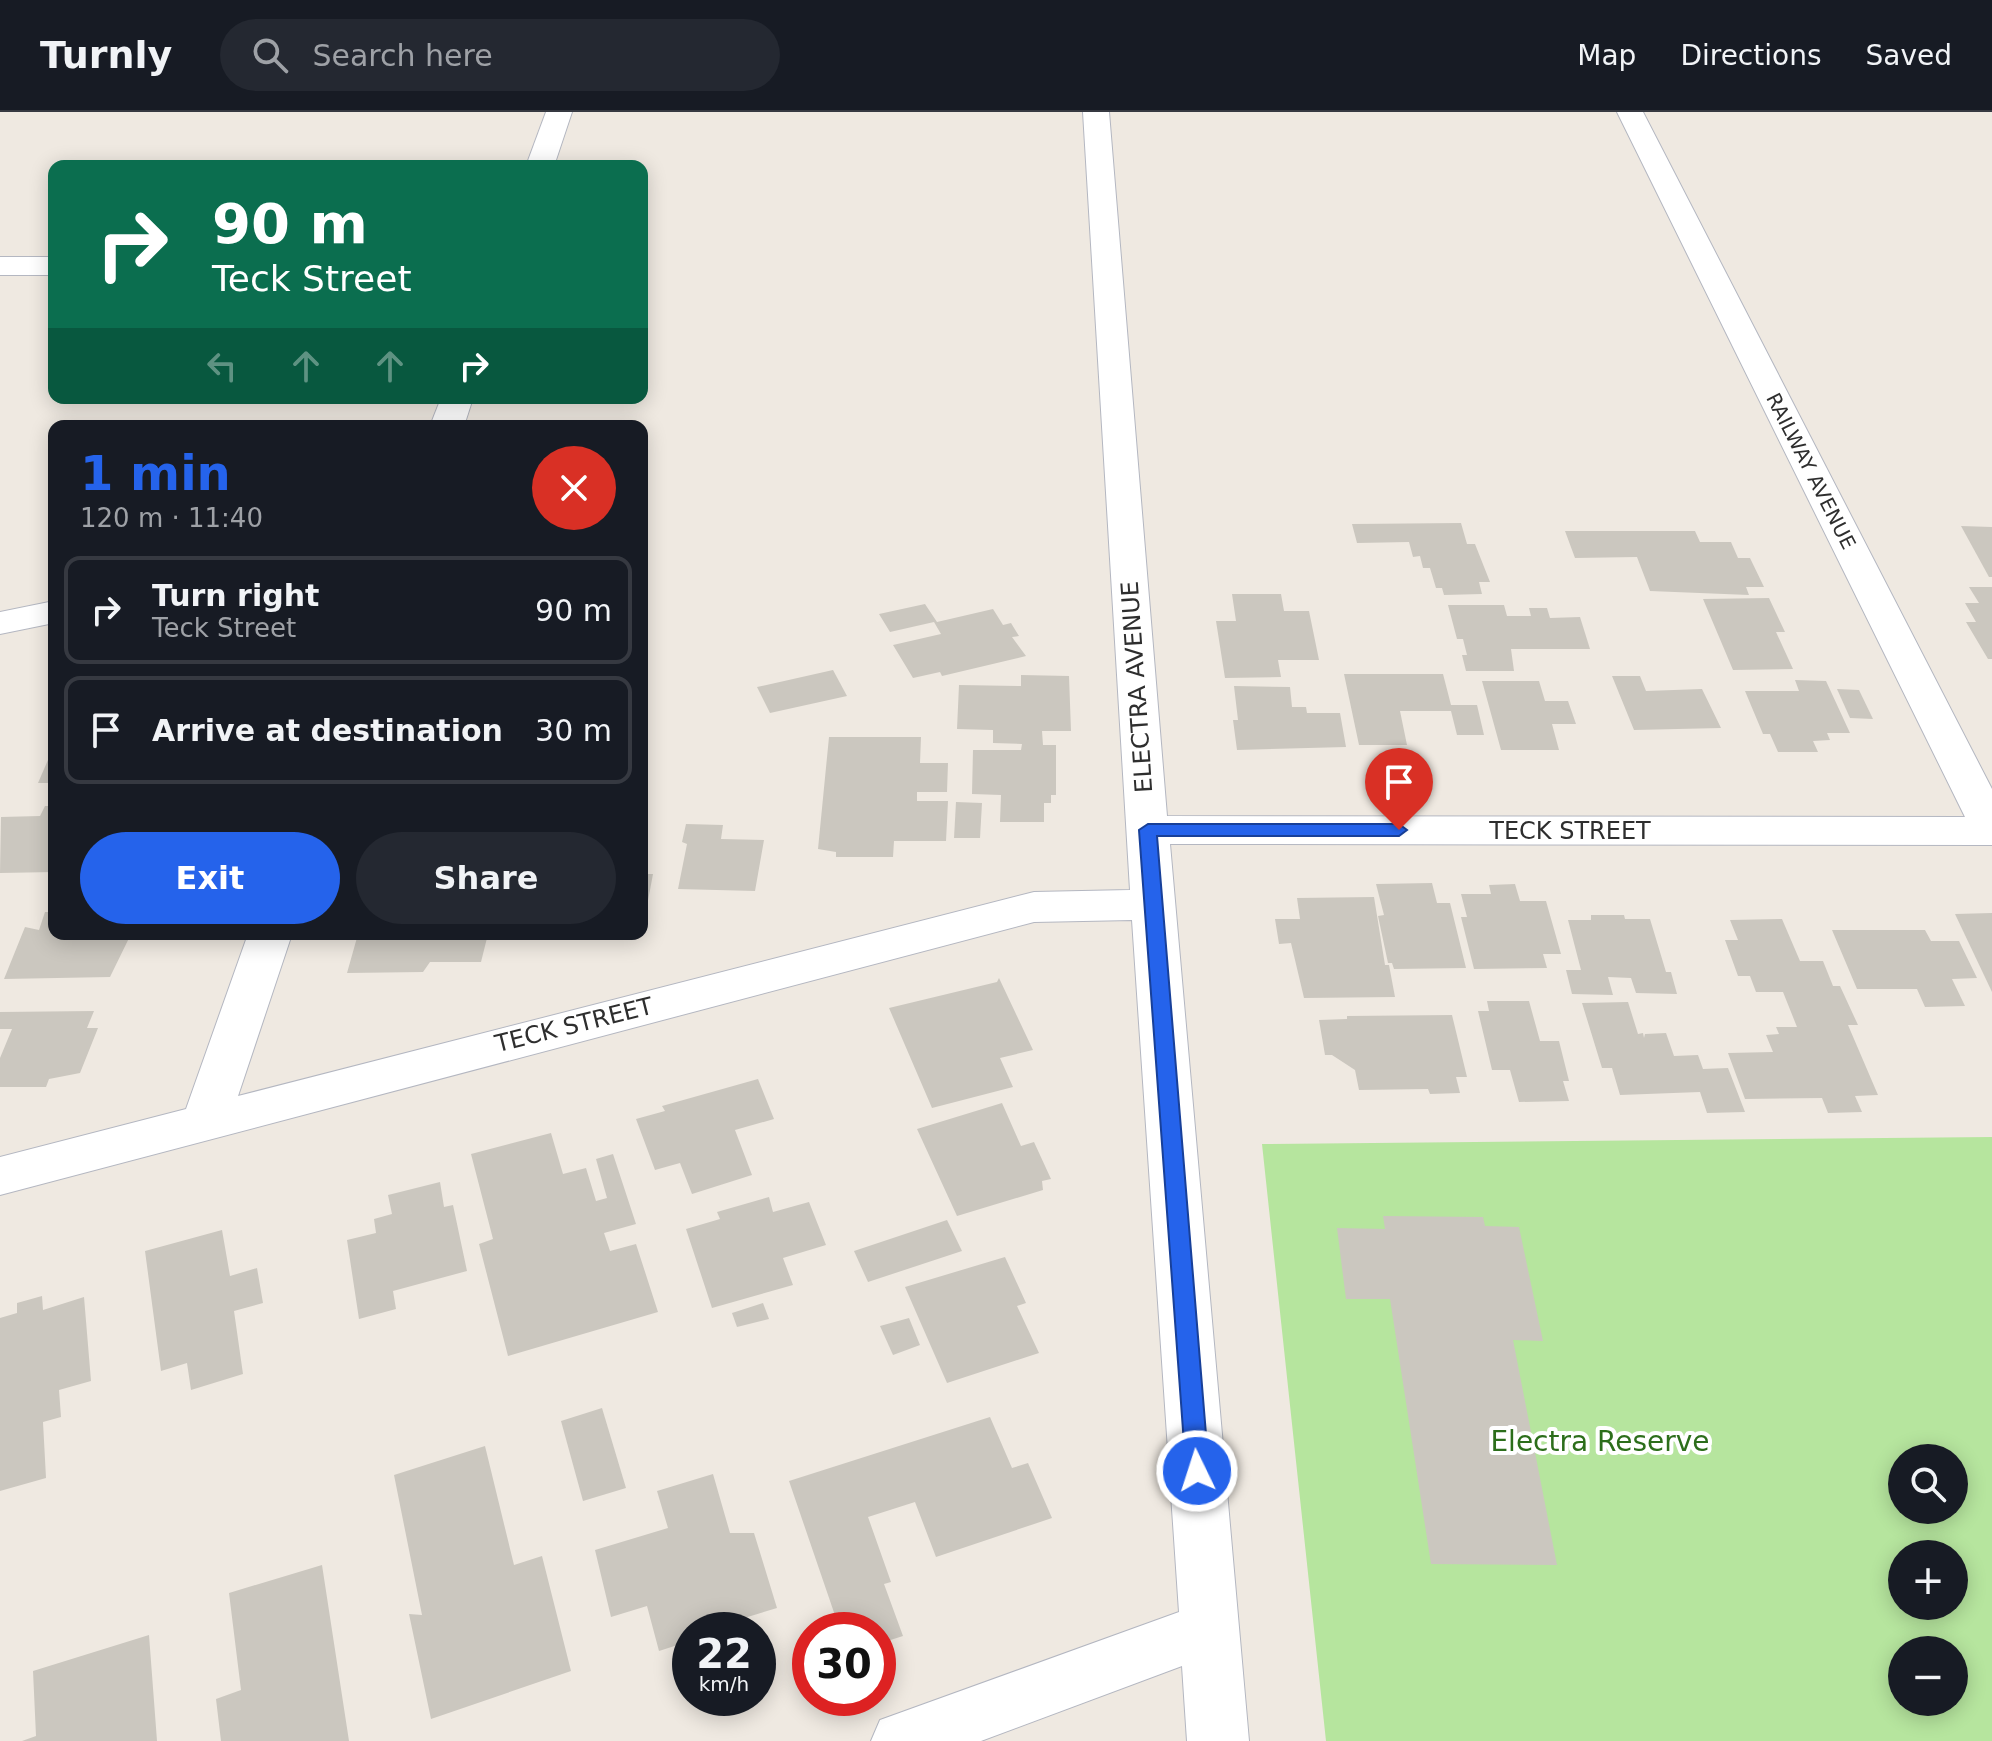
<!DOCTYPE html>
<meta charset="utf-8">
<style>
:root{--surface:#171b24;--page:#242831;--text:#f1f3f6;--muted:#9ea1a6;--line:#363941;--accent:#2563eb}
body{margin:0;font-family:"DejaVu Sans",sans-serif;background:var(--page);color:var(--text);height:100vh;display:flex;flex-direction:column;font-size:30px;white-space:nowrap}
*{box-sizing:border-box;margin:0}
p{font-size:26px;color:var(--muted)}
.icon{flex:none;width:44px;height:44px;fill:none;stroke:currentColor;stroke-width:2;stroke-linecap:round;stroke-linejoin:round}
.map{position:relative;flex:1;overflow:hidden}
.side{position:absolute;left:48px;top:308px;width:600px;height:520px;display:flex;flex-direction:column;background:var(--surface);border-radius:16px;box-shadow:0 4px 20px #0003}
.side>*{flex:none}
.guide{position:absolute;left:48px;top:48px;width:600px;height:244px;border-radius:16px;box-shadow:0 4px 20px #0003;background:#0b6e4f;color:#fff;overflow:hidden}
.buttons{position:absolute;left:1888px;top:1332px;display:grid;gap:16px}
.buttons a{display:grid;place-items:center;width:80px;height:80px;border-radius:50%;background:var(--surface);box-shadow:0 4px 20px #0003;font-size:40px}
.speed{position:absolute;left:672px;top:1500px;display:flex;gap:16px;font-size:40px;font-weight:700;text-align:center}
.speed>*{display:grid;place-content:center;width:104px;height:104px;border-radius:50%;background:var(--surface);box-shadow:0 4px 20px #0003;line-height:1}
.speed small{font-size:20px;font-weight:400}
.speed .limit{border:12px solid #d22;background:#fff;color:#111}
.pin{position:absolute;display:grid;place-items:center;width:68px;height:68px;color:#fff;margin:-82px -34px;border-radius:50% 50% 50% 0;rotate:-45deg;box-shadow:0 0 8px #0007}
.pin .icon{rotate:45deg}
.me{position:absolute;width:88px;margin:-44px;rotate:356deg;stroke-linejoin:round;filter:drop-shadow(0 0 6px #0008)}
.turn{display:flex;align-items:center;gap:28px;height:168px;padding:0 32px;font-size:36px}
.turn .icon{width:104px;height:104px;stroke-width:2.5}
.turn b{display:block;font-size:56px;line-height:68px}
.lanes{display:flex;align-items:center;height:76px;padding:0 32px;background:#0003;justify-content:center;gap:40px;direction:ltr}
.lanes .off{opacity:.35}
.round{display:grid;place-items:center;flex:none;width:84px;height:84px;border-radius:42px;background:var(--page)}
.overview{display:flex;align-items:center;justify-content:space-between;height:136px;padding:0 32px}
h1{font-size:48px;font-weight:700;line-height:60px;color:var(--accent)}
.primary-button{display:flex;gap:16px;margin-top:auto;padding:16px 32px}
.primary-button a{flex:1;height:92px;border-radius:48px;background:var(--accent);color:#fff;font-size:32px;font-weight:700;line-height:92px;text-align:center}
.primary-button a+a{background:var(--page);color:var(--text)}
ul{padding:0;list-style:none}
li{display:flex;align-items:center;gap:24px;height:108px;margin:0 16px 12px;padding:0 16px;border:4px solid var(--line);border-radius:16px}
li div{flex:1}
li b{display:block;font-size:30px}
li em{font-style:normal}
header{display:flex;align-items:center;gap:48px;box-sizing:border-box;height:112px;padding:0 40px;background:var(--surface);border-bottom:2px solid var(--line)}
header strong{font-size:38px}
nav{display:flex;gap:44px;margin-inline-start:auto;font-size:28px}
.search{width:560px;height:72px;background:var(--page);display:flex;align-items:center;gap:20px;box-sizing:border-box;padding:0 28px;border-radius:44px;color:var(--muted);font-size:30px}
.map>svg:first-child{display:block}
.green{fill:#b6e59e;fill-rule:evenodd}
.building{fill:#cbc7bf}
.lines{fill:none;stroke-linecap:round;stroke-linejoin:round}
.minor-casing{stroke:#b4b7c1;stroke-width:2}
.minor{fill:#fff;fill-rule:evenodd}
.route{fill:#2563eb;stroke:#184099;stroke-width:2}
.labels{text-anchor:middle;stroke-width:8;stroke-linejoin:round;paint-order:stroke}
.far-street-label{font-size:20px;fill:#2e2e2e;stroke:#fff}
.street-label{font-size:24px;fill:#2e2e2e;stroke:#fff}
.near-park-label{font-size:28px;fill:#2c6e1b;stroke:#fff}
</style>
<header>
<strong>Turnly</strong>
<div class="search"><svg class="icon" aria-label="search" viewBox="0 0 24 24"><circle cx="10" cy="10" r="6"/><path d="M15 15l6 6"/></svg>Search here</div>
<nav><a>Map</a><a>Directions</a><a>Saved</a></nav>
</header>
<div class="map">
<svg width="1992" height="1629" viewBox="0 0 1992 1629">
<rect width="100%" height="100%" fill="#efe9e1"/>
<!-- green -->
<path class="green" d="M1992 1025V1629H1326L1262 1032ZM1902 1346H1954V1398H1902ZM1902 1442H1954V1494H1902ZM1902 1538H1954V1590H1902Z"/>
<!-- building -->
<g class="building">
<polygon points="1461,411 1467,432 1475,432 1490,470 1479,470 1482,482 1444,483 1442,476 1436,476 1430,456 1423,456 1420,444 1413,445 1409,430 1357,431 1352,412"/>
<polygon points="1961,414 1992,415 1992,465 1989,465"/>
<polygon points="1565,419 1695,419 1700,430 1731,430 1738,446 1750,446 1764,475 1746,475 1749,483 1650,479 1637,445 1575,446"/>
<polygon points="1969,475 1992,475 1992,547 1988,547 1966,510 1976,510 1965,491 1979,491"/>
<polygon points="1232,482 1281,482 1284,499 1309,499 1319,548 1278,548 1281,565 1225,566 1216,509 1236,509"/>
<polygon points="1769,486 1785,520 1776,520 1793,557 1733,558 1703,487"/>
<polygon points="925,492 937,510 993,497 1003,513 1011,511 1019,524 1012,525 1026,544 942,564 940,560 913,566 893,533 941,522 934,510 890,520 879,502"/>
<polygon points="1448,493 1504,493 1507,504 1531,504 1529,496 1547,496 1550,506 1580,505 1590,537 1511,537 1514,559 1466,559 1462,543 1467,543 1463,527 1457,527"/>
<polygon points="833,558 847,584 770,601 757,575"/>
<polygon points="1344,562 1443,562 1451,593 1477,593 1484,623 1457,623 1451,599 1400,599 1407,633 1359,633"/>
<polygon points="1021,563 1069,564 1071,619 1042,619 1043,633 1056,633 1056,683 1051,683 1051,691 1044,691 1044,710 1000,710 1001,683 972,682 973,638 1021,638 1022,632 993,631 993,618 957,617 959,573 1021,574"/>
<polygon points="1612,564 1640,564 1646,579 1702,577 1721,616 1634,618"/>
<polygon points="1795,568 1826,569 1850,621 1827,621 1830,628 1813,629 1818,640 1778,640 1770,622 1763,622 1745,579 1799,579"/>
<polygon points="1482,569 1539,569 1545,589 1568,589 1576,612 1552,612 1559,638 1501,638"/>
<polygon points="1234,574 1290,575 1292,595 1306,595 1307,601 1340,601 1346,635 1237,638 1233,608 1238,608"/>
<polygon points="1837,577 1859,578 1873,607 1850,606"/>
<polygon points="829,625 921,625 920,651 948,651 947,680 917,680 917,689 948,689 946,729 894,729 893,745 836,745 836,740 818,737"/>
<polygon points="54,634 54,671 38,671"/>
<polygon points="956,690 982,691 980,726 954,726"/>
<polygon points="45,694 54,694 54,760 0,761 1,705 40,704"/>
<polygon points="686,712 723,713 721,727 764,728 755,779 678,777 687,732 682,730"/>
<polygon points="642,762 653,762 646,799 642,799"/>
<polygon points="1432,771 1437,791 1450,791 1466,856 1394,857 1392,851 1388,851 1378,804 1384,803 1376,772"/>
<polygon points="1515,772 1520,789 1546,789 1561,842 1543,842 1547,856 1474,857 1461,805 1467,805 1461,782 1491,782 1489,773"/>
<polygon points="1374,785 1385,853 1389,853 1395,885 1304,886 1291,831 1279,832 1275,807 1300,807 1297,786"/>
<polygon points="45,800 54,800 54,822 131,822 110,865 4,867 25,815 39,818"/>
<polygon points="1992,801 1992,880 1955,802"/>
<polygon points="1591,803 1624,803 1625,807 1650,807 1666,860 1671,860 1677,882 1636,881 1631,866 1608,865 1613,883 1572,882 1566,858 1581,858 1568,808 1591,808"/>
<polygon points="1782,807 1800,849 1823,849 1833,874 1840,874 1858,913 1848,913 1878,983 1855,984 1862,1000 1828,1001 1822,986 1745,987 1728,941 1773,940 1766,923 1779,922 1776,915 1797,915 1783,880 1756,880 1750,864 1738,864 1725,828 1738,828 1730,808"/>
<polygon points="1832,818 1925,818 1931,829 1959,829 1977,866 1952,867 1965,894 1925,895 1917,877 1857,877"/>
<polygon points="358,822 488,822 481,850 430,850 423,860 347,861"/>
<polygon points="999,866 1033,938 1000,946 1013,975 932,996 889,896 997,870"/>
<polygon points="1487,889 1529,889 1540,929 1559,929 1569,969 1563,969 1569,989 1519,990 1510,958 1492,958 1478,899 1489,899"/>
<polygon points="1628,890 1638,922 1643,921 1644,926 1645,922 1666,921 1674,944 1698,943 1703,957 1728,956 1745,1000 1707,1001 1700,980 1620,983 1612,956 1602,956 1582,891"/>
<polygon points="94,899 87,916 98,916 80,961 49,967 46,975 0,975 0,946 12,917 0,917 0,900"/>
<polygon points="1452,903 1467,965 1456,965 1460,981 1430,982 1428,977 1359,978 1355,958 1332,943 1325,943 1319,908 1347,907 1347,904"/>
<polygon points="758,967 774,1007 735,1018 752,1063 692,1082 680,1051 655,1058 636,1007 665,999 662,994"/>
<polygon points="1002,991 1021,1034 1034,1030 1051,1067 1042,1069 1043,1078 957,1104 917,1017"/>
<polygon points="551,1021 563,1062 586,1056 596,1089 607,1086 596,1047 613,1042 636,1112 604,1121 610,1139 636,1132 658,1200 508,1244 479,1132 493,1127 471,1042"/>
<polygon points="440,1070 444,1095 453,1093 467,1159 393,1179 396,1197 359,1207 347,1128 376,1121 374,1107 392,1102 388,1083"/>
<polygon points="769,1085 773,1100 809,1090 826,1133 783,1146 793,1173 712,1196 686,1117 720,1107 717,1100"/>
<polygon points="1383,1104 1483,1105 1485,1114 1519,1115 1543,1229 1513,1228 1557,1453 1431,1452 1390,1187 1346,1187 1337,1116 1385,1117"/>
<polygon points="947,1108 962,1139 868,1170 854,1139"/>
<polygon points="222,1118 230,1164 257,1156 263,1191 234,1199 243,1262 191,1278 187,1251 161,1259 145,1139"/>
<polygon points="1005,1145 1026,1191 1017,1194 1039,1241 947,1271 905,1175"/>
<polygon points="42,1184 43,1198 84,1185 91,1269 59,1278 61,1305 43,1310 46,1366 0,1379 0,1206 17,1201 17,1191"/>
<polygon points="763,1191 769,1207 737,1215 732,1201"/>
<polygon points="909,1206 920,1233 893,1243 880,1214"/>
<polygon points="602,1296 626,1376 583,1389 561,1309"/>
<polygon points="990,1305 1012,1356 1028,1351 1052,1406 936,1445 915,1390 868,1405 891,1470 884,1472 903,1524 878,1532 878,1518 840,1518 789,1369"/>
<polygon points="485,1334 514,1453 542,1444 571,1559 431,1607 409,1502 422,1503 394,1363"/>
<polygon points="713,1362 730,1421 754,1421 777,1496 741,1507 744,1518 690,1518 690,1529 659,1539 647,1494 611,1505 595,1438 668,1416 657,1379"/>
<polygon points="322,1453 349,1629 221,1629 216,1587 241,1578 229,1481"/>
<polygon points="149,1523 157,1629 22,1629 36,1624 33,1559"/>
</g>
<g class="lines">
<!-- minor casing -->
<g class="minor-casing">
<g id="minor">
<polygon points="546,0 572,0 554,54 526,54"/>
<polygon points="1083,0 1109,0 1167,704 1965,705 1617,0 1643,0 1992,677 1992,733 1170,732 1249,1629 1187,1629 1182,1554 981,1629 871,1629 880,1608 1179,1500 1132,808 1034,810 0,1083 0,1045 186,997 248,822 292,822 238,984 1034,780 1130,778"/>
<rect x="0" y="145" width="54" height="18"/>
<polygon points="441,286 473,286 464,314 430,314"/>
<polygon points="54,489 54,511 0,522 0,500"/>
</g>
</g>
<!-- minor -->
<use href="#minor" class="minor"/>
</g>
<!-- route -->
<polygon class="route" points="1148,712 1399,712 1407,718 1399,724 1157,724 1209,1359 1205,1366 1197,1369 1189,1366 1186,1359 1139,718"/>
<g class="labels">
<!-- far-street labels -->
<g class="far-street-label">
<text transform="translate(1811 359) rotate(63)" y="7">RAILWAY AVENUE</text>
</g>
<!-- street labels -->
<g class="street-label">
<text transform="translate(1137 575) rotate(-94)" y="8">ELECTRA AVENUE</text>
<text x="1570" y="727">TECK STREET</text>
<text transform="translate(574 913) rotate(-14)" y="8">TECK STREET</text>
</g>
<!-- near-park labels -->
<g class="near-park-label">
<text x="1600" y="1339">Electra Reserve</text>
</g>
</g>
</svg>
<div class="buttons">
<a><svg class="icon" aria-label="search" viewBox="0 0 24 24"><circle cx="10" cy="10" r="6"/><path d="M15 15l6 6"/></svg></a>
<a>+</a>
<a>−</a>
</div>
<div class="speed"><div>22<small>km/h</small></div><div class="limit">30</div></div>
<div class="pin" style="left:1399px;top:718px;background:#d93025"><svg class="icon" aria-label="arrive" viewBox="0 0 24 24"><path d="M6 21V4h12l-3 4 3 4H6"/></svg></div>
<svg class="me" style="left:1197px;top:1359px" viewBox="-20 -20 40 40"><circle r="17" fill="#2563eb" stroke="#fff" stroke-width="3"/><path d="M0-11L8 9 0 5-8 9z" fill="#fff"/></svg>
<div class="guide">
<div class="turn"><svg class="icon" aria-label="right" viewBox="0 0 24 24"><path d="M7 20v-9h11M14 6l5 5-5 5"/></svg><div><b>90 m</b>Teck Street</div></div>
<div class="lanes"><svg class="icon off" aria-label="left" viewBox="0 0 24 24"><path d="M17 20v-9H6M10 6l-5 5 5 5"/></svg><svg class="icon off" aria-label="ahead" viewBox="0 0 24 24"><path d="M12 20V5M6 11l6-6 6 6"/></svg><svg class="icon off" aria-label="ahead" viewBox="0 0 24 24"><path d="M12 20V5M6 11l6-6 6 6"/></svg><svg class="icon" aria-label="right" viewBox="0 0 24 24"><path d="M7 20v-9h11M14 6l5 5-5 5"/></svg></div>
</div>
<section class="side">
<div class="overview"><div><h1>1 min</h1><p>120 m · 11:40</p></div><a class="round" style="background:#d93025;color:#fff"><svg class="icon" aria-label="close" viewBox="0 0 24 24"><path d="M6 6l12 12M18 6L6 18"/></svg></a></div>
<ul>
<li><svg class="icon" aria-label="right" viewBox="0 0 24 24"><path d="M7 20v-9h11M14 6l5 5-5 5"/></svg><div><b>Turn right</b><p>Teck Street</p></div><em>90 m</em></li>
<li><svg class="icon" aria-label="arrive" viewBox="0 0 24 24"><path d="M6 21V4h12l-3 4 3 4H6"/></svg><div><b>Arrive at destination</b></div><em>30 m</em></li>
</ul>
<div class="primary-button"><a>Exit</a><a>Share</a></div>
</section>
</div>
